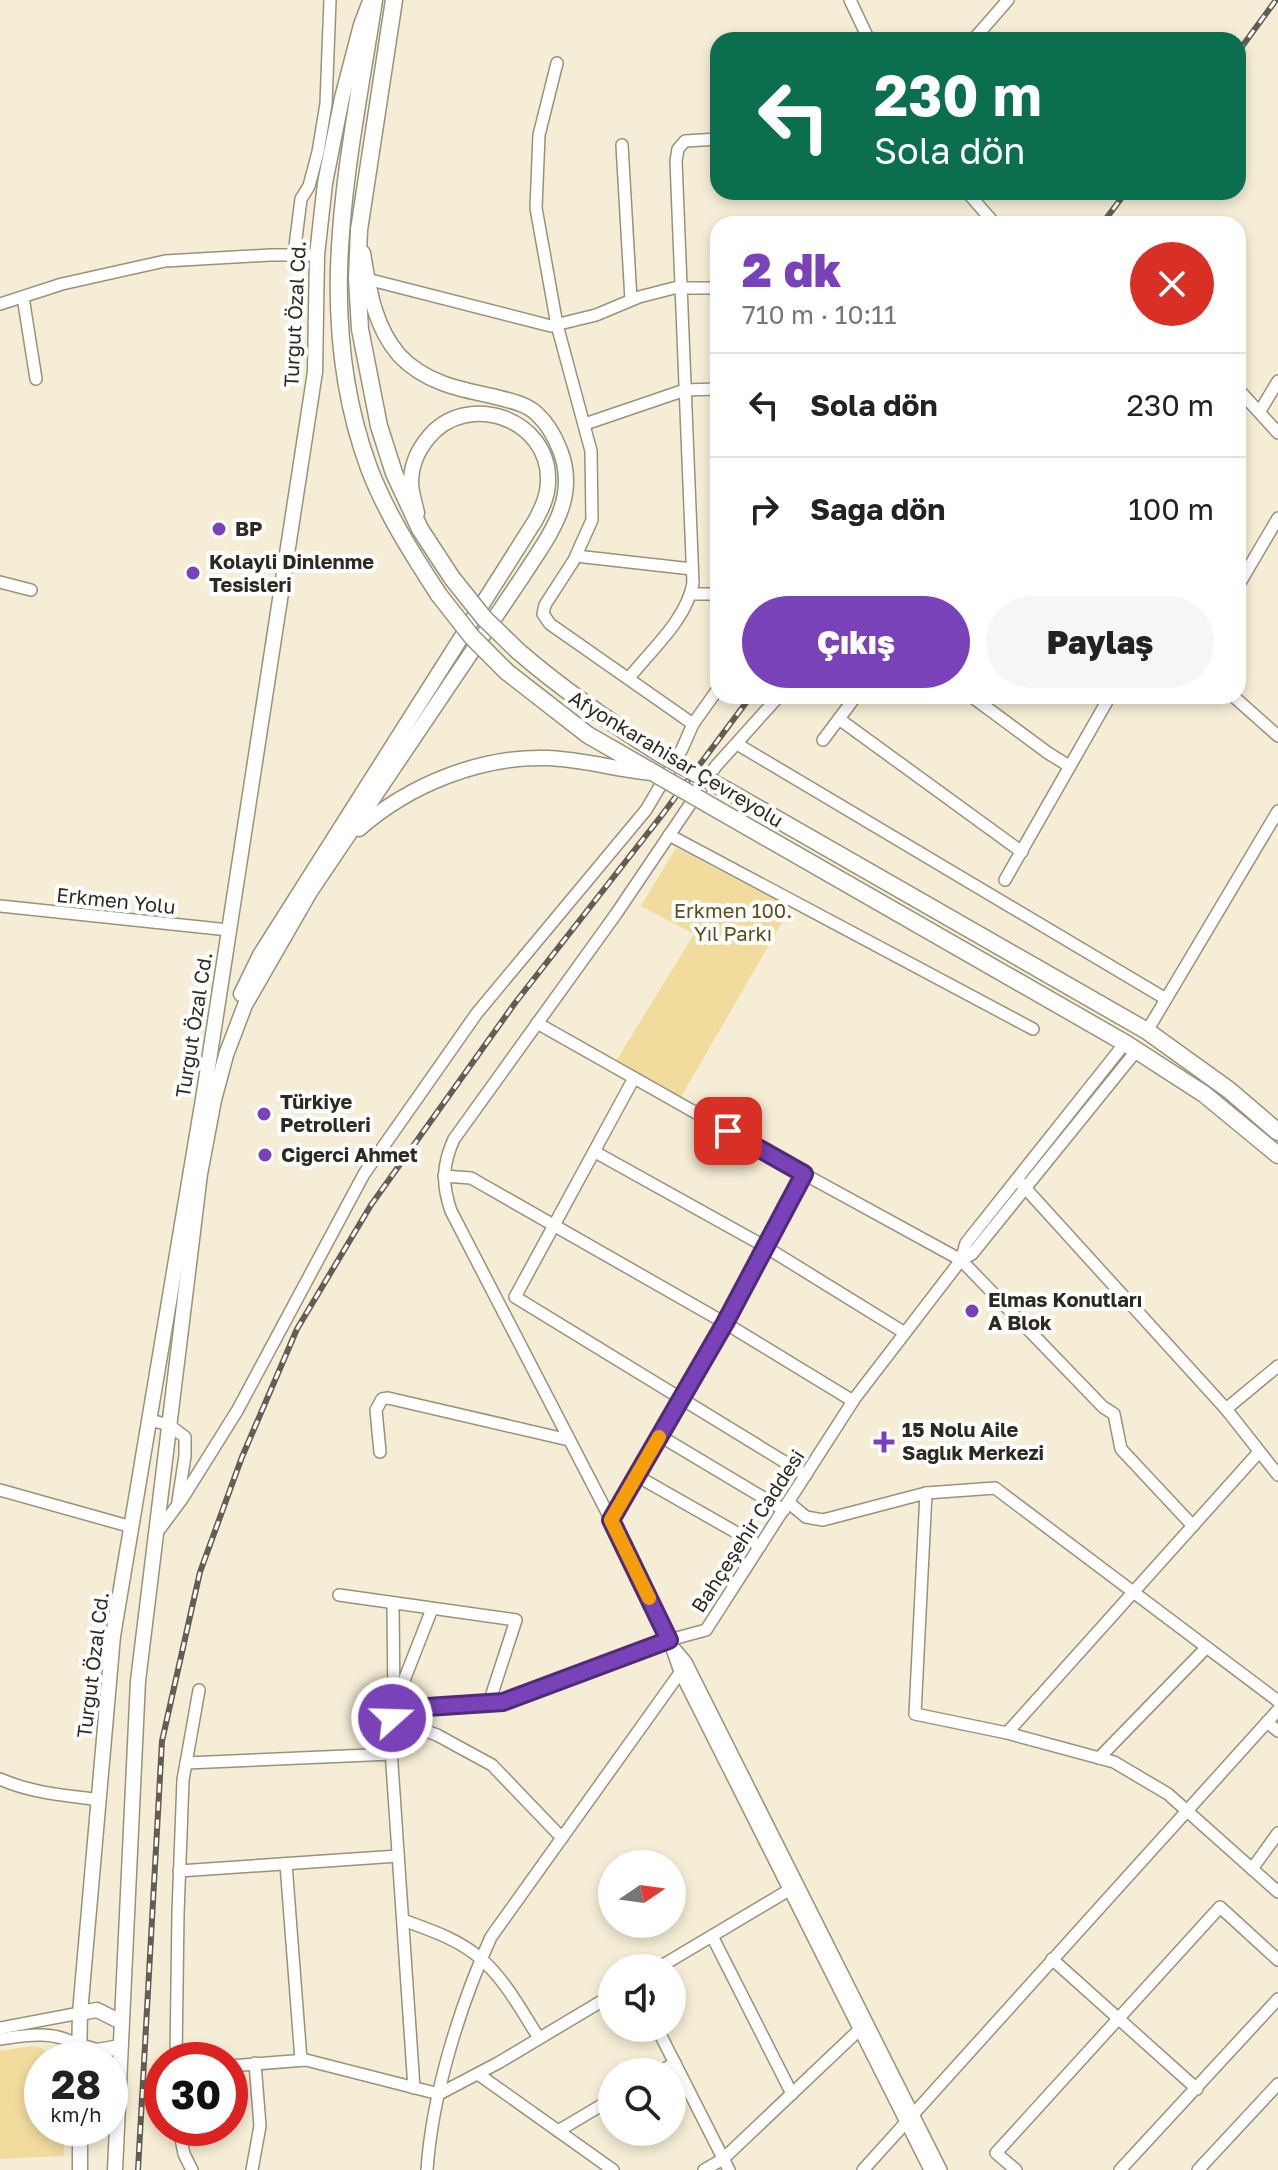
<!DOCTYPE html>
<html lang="tr">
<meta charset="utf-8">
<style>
:root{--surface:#fff;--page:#f6f6f6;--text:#222;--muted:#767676;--line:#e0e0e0;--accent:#7942b9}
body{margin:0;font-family:"Golos Text",sans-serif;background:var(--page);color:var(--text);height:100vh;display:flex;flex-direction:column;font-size:30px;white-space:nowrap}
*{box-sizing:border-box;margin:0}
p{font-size:26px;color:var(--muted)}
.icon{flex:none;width:44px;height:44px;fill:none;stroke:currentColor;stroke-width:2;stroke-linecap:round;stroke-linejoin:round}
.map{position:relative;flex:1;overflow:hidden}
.panel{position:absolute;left:710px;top:216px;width:536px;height:488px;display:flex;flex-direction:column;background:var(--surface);border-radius:24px;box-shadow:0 4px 12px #0003}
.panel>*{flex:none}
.hud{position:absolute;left:710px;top:32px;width:536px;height:168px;border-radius:24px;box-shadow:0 4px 12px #0003;background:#0b6e4f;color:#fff;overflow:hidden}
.needle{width:52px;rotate:77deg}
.controls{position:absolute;left:598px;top:1850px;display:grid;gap:16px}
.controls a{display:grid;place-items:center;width:88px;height:88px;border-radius:50%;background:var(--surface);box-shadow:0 4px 12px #0003;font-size:40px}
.speed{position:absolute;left:24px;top:2042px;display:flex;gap:16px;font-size:40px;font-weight:700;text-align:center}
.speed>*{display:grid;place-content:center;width:104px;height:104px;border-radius:50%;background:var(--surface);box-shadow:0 4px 12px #0003;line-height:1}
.speed small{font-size:20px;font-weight:400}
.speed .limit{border:12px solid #d22;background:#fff;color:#111}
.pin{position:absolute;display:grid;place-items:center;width:68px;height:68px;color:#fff;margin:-34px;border-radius:16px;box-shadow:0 4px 12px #0006}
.me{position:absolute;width:88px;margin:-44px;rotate:70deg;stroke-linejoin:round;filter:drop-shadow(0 0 6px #0008)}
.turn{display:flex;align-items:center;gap:28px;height:168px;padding:0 32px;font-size:36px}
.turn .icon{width:104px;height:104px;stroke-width:2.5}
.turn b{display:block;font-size:56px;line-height:68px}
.round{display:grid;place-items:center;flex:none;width:84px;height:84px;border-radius:42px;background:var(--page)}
.summary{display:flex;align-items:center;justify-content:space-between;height:136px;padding:0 32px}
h1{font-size:48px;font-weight:800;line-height:60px;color:var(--accent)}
.cta{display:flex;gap:16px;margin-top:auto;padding:16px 32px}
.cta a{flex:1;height:92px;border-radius:48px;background:var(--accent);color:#fff;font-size:32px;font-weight:800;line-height:92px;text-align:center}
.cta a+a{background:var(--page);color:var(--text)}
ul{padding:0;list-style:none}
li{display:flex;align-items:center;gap:24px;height:104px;padding:0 32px;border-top:2px solid var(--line)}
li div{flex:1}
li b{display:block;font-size:30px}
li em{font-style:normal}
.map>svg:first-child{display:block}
.green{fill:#f1dc9e}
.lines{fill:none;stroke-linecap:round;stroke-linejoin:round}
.minor-casing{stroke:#99927b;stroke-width:14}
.major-casing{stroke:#99927b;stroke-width:17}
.highway-casing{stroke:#99927b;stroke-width:19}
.minor{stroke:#fff;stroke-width:11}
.major{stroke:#fff;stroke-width:14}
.highway{stroke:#fff;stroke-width:16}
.rail-casing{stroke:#635e51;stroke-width:6}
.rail{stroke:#fff;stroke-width:3;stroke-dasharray:9;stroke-linecap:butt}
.highway-bridge-casing{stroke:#99927b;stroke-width:19;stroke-linecap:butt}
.highway-bridge{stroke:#fff;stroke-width:16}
.route-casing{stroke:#4f2b78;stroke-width:20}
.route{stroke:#7942b9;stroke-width:14}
.slow{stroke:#f59e0b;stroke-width:14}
.poi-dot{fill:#7942b9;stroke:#fff;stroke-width:3}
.labels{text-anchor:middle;stroke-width:8;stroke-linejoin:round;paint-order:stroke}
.street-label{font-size:20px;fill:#2d2a21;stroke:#fff}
.poi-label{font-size:20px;font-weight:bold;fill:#2d2a21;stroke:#fff;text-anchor:start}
.park-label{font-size:20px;fill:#5d4d19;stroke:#fff}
</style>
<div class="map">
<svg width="1278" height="2170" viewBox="0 0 1278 2170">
<rect width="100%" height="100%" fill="#f5edd5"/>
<!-- green -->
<g class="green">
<polygon points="676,848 791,907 678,1102 613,1066 694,934 641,906"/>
<polygon points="32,2046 42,2048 52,2060 42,2060 42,2128 64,2128 64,2156 0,2159 0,2051"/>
</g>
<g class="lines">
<!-- minor casing -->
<g class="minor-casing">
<g id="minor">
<polyline points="850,0 869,40"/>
<polyline points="973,40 1008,0"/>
<polyline points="557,63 539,135 536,208 557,325 591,451 592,520 574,560 545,605 543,614 550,624 693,724 718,689"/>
<polyline points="622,145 631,300"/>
<polyline points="967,192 995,224"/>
<polyline points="294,254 301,199 309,186 318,152 326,104 330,0"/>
<polyline points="367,279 551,326 596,315 639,297 674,288 718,288"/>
<polyline points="23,297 36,379"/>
<polyline points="0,304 62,284 165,261 270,255 317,255"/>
<polyline points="1238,389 1278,433"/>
<polyline points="1260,411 1278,381"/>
<polyline points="585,424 685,390 718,389"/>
<polyline points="576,556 692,569"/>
<polyline points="0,582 31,590"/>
<polyline points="1238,586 1278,518"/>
<polyline points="691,594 718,594"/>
<path d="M629 678C651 650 687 619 693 583L676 161 678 149 685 141 718 139"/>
<polyline points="971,696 1048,753 1069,766"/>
<polyline points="1233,696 1278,736"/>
<polyline points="839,719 1022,852"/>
<polyline points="823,740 856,696"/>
<polyline points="737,744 1166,999"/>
<polyline points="669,835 1033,1029"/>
<polyline points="1005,880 1110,696"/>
<polyline points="0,906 229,930"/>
<polyline points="537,1023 804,1174 961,1260 1103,1407 1114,1414 1121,1449 1193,1526"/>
<polyline points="1147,1031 1278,811"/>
<polyline points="634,1078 515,1297 806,1475"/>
<polyline points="595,1152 764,1246 905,1333"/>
<polyline points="804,1174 725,1323 611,1520 669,1640 680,1672 930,2170"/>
<polyline points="444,1176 471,1178 725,1323 853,1401"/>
<polyline points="1017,1179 1226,1409 1278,1475"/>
<polyline points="961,1260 966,1243 1125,1043"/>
<polyline points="1226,1409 1278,1366"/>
<polyline points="150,1420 169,1425 185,1437 185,1456 178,1501"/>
<polyline points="660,1436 784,1510"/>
<polyline points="380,1452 376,1410 382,1399 388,1398 569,1440"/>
<polyline points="637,1476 760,1546"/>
<polyline points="0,1490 132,1527"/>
<polyline points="926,1493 915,1714 1007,1733 1114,1762 1168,1794 1278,1892"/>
<polyline points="788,1502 806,1517 823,1520 926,1493 995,1488 1278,1701"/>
<path d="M611 1520 451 1211C442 1185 442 1165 454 1139L616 914 716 766 779 696"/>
<polyline points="156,1534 182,1499 237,1411 364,1174 477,1013 646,810 682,749 693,724"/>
<polyline points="339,1595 516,1620 489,1703"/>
<polyline points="393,1604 394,1706 390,1735 414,2088"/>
<polyline points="432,1609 394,1706 427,1707 503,1702 669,1640 706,1630 855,1398 961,1260 972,1254 1137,1050"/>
<polyline points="676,1650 686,1662 941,2170"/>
<polyline points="392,1718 437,1735 492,1765 562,1838"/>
<polyline points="1267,1722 1278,1731"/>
<polyline points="1007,1733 1259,1452"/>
<polyline points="1099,1758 1206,1648"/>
<polyline points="186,1763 392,1754"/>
<path d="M0 1779C31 1793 65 1795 99 1800"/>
<polyline points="286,1864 301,2060"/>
<polyline points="1252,1869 1278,1833"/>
<polyline points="179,1871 398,1856"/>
<path d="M403 1920C430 1930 458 1939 480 1958 505 1979 522 2012 539 2038"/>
<polyline points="712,1936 792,2094"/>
<polyline points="1052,1959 1197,2089"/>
<polyline points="658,1968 789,1890"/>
<polyline points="0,2028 80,2013"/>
<polyline points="657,2028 729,2170"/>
<path d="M0 2039C27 2035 55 2030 79 2046"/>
<polyline points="176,2060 178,1913 183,1780 199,1690"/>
<polyline points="230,2066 306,2060 439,2094 498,2063 612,1995"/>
<polyline points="659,2072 675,2063"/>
<polyline points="478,2074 613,2170"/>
<polyline points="179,2128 184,2154 192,2170"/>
<polyline points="558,2131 612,2099"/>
<polyline points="252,2170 260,2126 255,2063"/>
<path d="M427 2170C432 2095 460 2005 491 1937L682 1670"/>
<polyline points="704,2170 723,2159 859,2030"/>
<polyline points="863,2170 1278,1710"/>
<polyline points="1016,2170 996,2153 1220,1907 1278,1960"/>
<polyline points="1120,2170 1278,1999"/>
<polyline points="1198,2170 1278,2084"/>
</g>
</g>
<!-- major casing -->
<g class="major-casing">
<g id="major">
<path d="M359 829C409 785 480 756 547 758 583 759 617 770 652 773"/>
<path d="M241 994 260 955 535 521C542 508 548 496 548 481 550 418 466 390 428 438 418 450 411 466 411 483 411 492 415 503 417 513"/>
<polyline points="80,2013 97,2010 121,2022"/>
<polyline points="79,2046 97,2051 120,2047"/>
<polyline points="79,2060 80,2013 113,1636 204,1093 315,372 317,255 325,183 342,98 361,25 369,4"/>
<polyline points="80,2128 80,2170"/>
<path d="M115 2170 138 1681 200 1174 214 1100 226 1055 245 1005 310 892 525 573C550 534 579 498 560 450 555 437 548 424 537 414 526 403 507 400 492 396 458 389 424 382 399 355 374 326 369 289 363 253"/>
</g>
</g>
<!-- highway casing -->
<g class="highway-casing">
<g id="highway">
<path d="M374 0C350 159 311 311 369 468 386 513 413 555 439 595"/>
<polyline points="394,0 359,230 357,278 360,329 379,426 394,473 420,529 452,578"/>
<path d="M518 651C563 690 611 723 662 755"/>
<polyline points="507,672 588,735 654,773"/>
<polyline points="728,791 1147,1031 1229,1090 1278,1132"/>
<polyline points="720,811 1125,1043 1204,1094 1278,1155"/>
</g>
</g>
<!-- minor -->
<use href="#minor" class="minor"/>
<!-- major -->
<use href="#major" class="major"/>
<!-- highway -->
<use href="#highway" class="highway"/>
<!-- rail casing -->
<g class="rail-casing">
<g id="rail">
<polyline points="1238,52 1276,0"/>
<polyline points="1102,224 1126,192"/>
<polyline points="138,2170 162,1741 200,1572 242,1457 297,1329 371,1205 515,1003 662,815 751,696"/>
</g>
</g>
<!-- rail -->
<use href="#rail" class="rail"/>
<!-- highway-bridge casing -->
<g class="highway-bridge-casing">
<g id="highway-bridge">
<polyline points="452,578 484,618 518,651"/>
<polyline points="439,595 472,637 507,672"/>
<polyline points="662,755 728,791"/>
<polyline points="654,773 720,811"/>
</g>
</g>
<!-- highway-bridge -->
<use href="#highway-bridge" class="highway-bridge"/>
</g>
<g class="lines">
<!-- route casing -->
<g class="route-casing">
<polyline id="route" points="392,1718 394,1706 427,1707 503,1702 669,1640 611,1520 725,1323 804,1174 728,1131"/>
</g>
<!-- route -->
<use href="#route" class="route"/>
<!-- slow -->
<polyline class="slow" points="649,1598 611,1520 659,1437"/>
</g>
<!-- markers -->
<g class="poi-dot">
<circle cx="219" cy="529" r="8"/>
<circle cx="193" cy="573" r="8"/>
<circle cx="264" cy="1114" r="8"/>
<circle cx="265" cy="1155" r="8"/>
<circle cx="972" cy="1311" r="8"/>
<path d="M880 1430h8v8h8v8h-8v8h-8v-8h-8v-8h8z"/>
</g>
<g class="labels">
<!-- street labels -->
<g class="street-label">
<text transform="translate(295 314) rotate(-87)" y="7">Turgut Özal Cd.</text>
<text transform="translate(676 759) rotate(31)" y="7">Afyonkarahisar Çevreyolu</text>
<text transform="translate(116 901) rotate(6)" y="7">Erkmen Yolu</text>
<text transform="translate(194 1025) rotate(-81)" y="7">Turgut Özal Cd.</text>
<text transform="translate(748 1531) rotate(-57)" y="7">Bahçeşehir Caddesi</text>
<text transform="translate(93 1665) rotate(-83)" y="7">Turgut Özal Cd.</text>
</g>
<!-- poi labels -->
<g class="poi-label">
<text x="235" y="536">BP</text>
<text x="209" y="569">Kolayli Dinlenme<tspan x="209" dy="23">Tesisleri</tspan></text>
<text x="280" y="1109">Türkiye<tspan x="280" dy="23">Petrolleri</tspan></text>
<text x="281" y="1162">Ciğerci Ahmet</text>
<text x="988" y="1307">Elmas Konutları<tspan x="988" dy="23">A Blok</tspan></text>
<text x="902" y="1437">15 Nolu Aile<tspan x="902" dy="23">Sağlık Merkezi</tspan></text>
</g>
<!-- park labels -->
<g class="park-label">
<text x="733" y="918">Erkmen 100.<tspan x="733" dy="23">Yıl Parkı</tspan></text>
</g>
</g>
</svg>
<div class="controls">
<a><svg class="needle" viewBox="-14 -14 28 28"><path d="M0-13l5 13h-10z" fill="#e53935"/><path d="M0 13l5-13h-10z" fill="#767676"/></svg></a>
<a><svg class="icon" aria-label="sound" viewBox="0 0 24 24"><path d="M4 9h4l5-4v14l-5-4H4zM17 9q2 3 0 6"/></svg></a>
<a><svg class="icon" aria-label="search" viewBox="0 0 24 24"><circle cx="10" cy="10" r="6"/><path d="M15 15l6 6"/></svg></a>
</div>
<div class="speed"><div>28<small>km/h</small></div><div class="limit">30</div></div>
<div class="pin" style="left:728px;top:1131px;background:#d93025"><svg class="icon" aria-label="arrive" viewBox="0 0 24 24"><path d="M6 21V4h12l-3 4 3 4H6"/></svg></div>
<svg class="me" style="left:392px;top:1718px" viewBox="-20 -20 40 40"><circle r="17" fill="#7942b9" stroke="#fff" stroke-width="3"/><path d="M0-11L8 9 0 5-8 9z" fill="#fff"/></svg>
<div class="hud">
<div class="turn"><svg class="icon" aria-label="left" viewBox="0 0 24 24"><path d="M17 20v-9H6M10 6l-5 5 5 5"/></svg><div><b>230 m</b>Sola dön</div></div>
</div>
<section class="panel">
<div class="summary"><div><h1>2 dk</h1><p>710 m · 10:11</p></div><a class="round" style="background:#d93025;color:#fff"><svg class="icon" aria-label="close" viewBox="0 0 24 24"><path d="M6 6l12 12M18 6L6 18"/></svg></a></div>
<ul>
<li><svg class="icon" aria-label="left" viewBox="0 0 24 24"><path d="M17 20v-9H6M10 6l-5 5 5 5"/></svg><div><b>Sola dön</b></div><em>230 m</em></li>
<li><svg class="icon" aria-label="right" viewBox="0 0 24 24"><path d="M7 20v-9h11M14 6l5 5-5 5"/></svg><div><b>Sağa dön</b></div><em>100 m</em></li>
</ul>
<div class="cta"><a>Çıkış</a><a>Paylaş</a></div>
</section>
</div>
